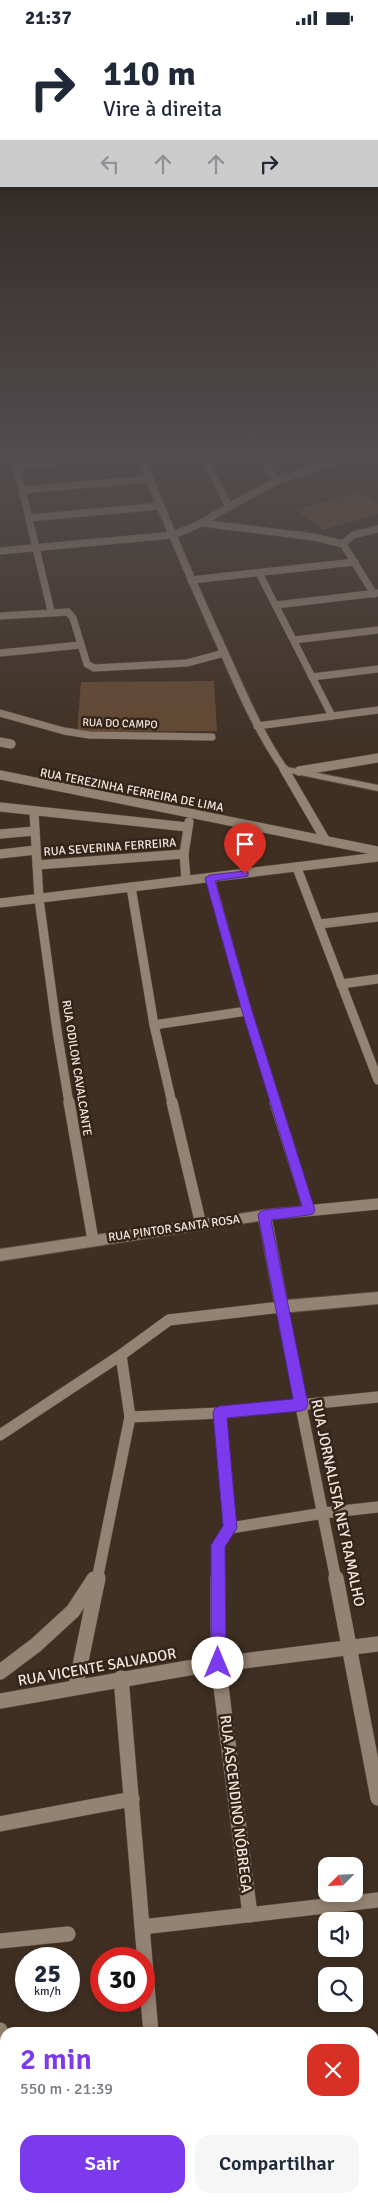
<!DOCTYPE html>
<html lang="pt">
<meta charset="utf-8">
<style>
:root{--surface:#fff;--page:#f6f6f7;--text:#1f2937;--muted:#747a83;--accent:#7c3aed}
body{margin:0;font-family:Signika,sans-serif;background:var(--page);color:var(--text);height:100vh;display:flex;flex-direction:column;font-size:19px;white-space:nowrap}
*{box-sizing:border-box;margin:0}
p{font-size:16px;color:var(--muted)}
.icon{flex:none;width:28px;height:28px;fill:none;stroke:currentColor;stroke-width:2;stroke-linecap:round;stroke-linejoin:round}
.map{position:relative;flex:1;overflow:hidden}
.details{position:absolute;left:0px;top:1992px;width:379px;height:176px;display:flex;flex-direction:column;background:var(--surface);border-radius:15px 15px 0 0;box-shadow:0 2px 8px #0003}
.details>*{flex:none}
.top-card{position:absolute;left:0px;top:0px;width:379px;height:152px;box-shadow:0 2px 8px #0003;background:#fff;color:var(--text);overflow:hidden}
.needle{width:32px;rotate:246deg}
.fabs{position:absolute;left:318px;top:1822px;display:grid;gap:10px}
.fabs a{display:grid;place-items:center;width:45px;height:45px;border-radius:10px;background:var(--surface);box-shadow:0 2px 8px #0003;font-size:25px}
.speed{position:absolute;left:15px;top:1912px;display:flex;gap:10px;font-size:25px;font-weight:700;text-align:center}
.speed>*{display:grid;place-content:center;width:65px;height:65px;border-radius:50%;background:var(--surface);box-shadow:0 2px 8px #0003;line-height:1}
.speed small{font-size:12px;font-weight:400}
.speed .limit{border:8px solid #d22;background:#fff;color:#111}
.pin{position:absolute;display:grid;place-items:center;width:42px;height:42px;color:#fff;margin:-51px -21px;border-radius:50% 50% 50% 0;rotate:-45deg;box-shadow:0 0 5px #0007}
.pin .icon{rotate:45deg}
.me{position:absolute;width:55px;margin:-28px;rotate:0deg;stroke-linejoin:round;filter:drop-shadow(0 0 4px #0008)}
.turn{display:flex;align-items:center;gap:18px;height:105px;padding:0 20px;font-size:22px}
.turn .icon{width:65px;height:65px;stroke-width:2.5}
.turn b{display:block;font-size:35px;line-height:42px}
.lanes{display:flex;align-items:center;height:48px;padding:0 20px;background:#0003;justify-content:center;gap:25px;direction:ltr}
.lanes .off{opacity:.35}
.round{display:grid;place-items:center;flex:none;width:52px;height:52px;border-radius:15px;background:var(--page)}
.head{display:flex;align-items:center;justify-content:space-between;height:85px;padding:0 20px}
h1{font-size:30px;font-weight:600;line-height:38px;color:var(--accent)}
.button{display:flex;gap:10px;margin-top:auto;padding:10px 20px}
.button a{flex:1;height:58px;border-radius:15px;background:var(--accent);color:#fff;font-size:20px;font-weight:600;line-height:58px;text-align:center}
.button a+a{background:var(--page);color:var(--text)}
.status{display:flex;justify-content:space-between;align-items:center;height:35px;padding:0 25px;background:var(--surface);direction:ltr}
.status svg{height:14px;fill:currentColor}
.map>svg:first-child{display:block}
.green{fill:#654931}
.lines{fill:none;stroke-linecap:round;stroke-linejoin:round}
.minor-far3-casing{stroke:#5a4d41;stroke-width:8}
.minor-far2-casing{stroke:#5a4d41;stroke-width:10}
.minor-far1-casing{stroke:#5a4d41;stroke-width:12}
.minor-casing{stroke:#5a4d41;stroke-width:16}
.tertiary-casing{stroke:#5a4d41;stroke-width:2}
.minor-far3{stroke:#948272;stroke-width:7}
.minor-far2{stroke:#948272;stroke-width:9}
.minor-far1{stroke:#948272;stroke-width:11}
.minor{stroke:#948272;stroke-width:15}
.tertiary{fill:#948272;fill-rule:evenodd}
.route{fill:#7c3aed;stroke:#51269a}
.labels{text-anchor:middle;stroke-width:5;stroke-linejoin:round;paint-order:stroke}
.far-street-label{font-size:11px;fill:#f2e8df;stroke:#352518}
.street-label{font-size:12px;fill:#f2e8df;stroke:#352518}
.near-street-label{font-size:15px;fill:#f2e8df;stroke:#352518}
</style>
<div class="status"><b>21:37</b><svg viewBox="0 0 49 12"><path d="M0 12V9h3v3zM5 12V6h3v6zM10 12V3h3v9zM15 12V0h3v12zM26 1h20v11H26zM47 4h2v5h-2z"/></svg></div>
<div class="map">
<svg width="378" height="2168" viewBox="0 0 378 2168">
<rect width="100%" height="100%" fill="#3f2f22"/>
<!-- green -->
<g class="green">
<polygon points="360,456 378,469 378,479 323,495 295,475"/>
<polygon points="214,646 217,696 77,697 81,647"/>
</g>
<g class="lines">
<!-- minor-far3 casing -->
<g class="minor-far3-casing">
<g id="minor-far3">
<polyline points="15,425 51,576"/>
<polyline points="205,425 229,472"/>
<polyline points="264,425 276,446"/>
<polyline points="17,430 73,425"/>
<polyline points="23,455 150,444"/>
<polyline points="30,483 160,471"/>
<polyline points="201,488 314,502 343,509 374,559"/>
<polyline points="343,509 353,500 378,494"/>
<polyline points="0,516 173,500 193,492 276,446 340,425"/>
<polyline points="259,538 332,681"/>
<polyline points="191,545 355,527"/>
<polyline points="276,570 378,558"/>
<polyline points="0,581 68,577 73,583 87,629 94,633 187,628 224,618"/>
<polyline points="294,605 378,595"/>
<polyline points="0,618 80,610"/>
<polyline points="312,642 378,634"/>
<polyline points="0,678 64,696 89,700 212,702"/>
<polyline points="257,691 378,675"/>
</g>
</g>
<!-- minor-far2 casing -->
<g class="minor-far2-casing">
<g id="minor-far2">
<polyline points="0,707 11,709"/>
<polyline points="284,734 326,806"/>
<polyline points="299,736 378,723"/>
<polyline points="0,740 378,816"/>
<polyline points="0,772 187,792"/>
<polyline points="34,777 39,864 57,996 69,1068"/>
<polyline points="0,799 35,796"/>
<polyline points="0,819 36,815"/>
<polyline points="37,830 184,819"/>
<polyline points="297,833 378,1045"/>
<polyline points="210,843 247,976 276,1068"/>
<polyline points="186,845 184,819 189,787"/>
<polyline points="131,852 154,990 172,1068"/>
<polyline points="0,868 378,822"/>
<polyline points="320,889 378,882"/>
<polyline points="341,949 378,944"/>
<polyline points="154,990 247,976"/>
</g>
</g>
<!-- minor-far1 casing -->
<g class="minor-far1-casing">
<g id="minor-far1">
<polyline points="69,1067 93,1205"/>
<polyline points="172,1067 201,1190"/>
<polyline points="275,1067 309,1175"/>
<polyline points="264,1180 378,1169"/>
<polyline points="130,1382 220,1378 378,1362"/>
<polyline points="0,1400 121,1320 169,1285 281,1272 336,1545"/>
<polyline points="230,1493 324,1478 378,1472"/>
<polyline points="97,1545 130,1382 121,1320"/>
<polyline points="218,1545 218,1510 230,1493 220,1378"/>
</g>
</g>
<!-- minor casing -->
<g class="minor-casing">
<g id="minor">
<polyline points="218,1543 218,1628 250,1880"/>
<polyline points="336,1543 378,1763"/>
<polyline points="0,1637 36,1610 73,1576 94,1544"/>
<polyline points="121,1643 151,1998"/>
<polyline points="76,1650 98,1543"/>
<polyline points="0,1666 188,1633 378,1609"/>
<polyline points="0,1789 132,1764"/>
<polyline points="142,1892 378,1865"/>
<polyline points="0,1906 68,1899"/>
<polyline points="0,1995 5,2009"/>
<polyline points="374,2048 378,2047"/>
<polyline points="60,2164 63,2168"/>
<polyline points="167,2164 168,2168"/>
</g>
</g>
<!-- tertiary casing -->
<g class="tertiary-casing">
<g id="tertiary">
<path d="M138 425H146C172 491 200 556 230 621 247 659 263 697 287 732L378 750V756L281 736C255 699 238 659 220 618 191 554 164 490 138 425Z"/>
<polygon points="264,1175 269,1176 271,1180 287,1265 378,1257 378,1269 281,1278 276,1276 259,1186 0,1226 0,1214"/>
</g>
</g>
<!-- minor-far3 -->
<use href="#minor-far3" class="minor-far3"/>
<!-- minor-far2 -->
<use href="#minor-far2" class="minor-far2"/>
<!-- minor-far1 -->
<use href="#minor-far1" class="minor-far1"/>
<!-- minor -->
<use href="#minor" class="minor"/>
<!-- tertiary -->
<use href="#tertiary" class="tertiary"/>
</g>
<!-- sky -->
<linearGradient id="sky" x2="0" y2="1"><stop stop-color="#231a13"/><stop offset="0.58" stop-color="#524d4f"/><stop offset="1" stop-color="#524d4f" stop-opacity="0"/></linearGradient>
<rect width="378" height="728" fill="url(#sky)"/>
<!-- route -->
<polygon class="route" points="245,836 248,837 248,841 215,846 252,976 315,1175 313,1179 309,1180 271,1185 308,1369 306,1374 301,1376 227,1383 237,1493 225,1512 226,1628 224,1634 218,1636 213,1634 211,1628 211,1510 223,1491 213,1378 215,1373 220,1371 293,1364 258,1180 260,1177 264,1175 302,1171 242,976 205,843 210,840"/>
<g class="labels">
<!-- far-street labels -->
<g class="far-street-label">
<text transform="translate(120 688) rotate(2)" y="4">RUA DO CAMPO</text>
</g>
<!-- street labels -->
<g class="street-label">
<text transform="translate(132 755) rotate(11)" y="4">RUA TEREZINHA FERREIRA DE LIMA</text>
<text transform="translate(110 812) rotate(-4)" y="4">RUA SEVERINA FERREIRA</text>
<text transform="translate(77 1033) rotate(81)" y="4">RUA ODILON CAVALCANTE</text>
<text transform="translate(174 1193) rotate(-8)" y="4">RUA PINTOR SANTA ROSA</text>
</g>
<!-- near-street labels -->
<g class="near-street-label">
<text transform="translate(338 1468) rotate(78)" y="5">RUA JORNALISTA NEY RAMALHO</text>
<text transform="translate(97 1632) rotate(-10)" y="5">RUA VICENTE SALVADOR</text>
<text transform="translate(236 1769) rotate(83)" y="5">RUA ASCENDINO NÓBREGA</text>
</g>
</g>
</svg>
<div class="fabs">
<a><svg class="needle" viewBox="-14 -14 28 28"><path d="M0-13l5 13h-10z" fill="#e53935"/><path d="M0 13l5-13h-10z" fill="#747a83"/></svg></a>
<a><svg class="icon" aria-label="sound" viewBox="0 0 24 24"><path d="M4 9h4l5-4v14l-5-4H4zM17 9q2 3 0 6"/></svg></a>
<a><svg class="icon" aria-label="search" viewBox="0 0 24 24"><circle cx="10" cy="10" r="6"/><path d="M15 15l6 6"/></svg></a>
</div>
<div class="speed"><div>25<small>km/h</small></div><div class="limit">30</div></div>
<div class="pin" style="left:245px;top:839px;background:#d93025"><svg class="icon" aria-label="arrive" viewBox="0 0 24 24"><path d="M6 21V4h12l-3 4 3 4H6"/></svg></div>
<svg class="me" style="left:218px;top:1628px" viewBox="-20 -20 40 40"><circle r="19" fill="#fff"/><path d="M0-13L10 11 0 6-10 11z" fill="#7c3aed"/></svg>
<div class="top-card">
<div class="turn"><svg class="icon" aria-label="right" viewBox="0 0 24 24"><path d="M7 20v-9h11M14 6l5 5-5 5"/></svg><div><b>110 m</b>Vire à direita</div></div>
<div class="lanes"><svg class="icon off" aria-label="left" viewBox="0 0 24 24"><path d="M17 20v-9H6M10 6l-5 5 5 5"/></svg><svg class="icon off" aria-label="ahead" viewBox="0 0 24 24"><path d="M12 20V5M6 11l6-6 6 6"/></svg><svg class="icon off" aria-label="ahead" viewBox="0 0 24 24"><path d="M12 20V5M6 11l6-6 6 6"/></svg><svg class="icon" aria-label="right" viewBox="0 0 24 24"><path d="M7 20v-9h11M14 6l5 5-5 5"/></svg></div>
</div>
<section class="details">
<div class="head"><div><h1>2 min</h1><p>550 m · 21:39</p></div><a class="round" style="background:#d93025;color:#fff"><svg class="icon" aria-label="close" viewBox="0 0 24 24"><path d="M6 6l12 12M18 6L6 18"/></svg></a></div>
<div class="button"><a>Sair</a><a>Compartilhar</a></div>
</section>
</div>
